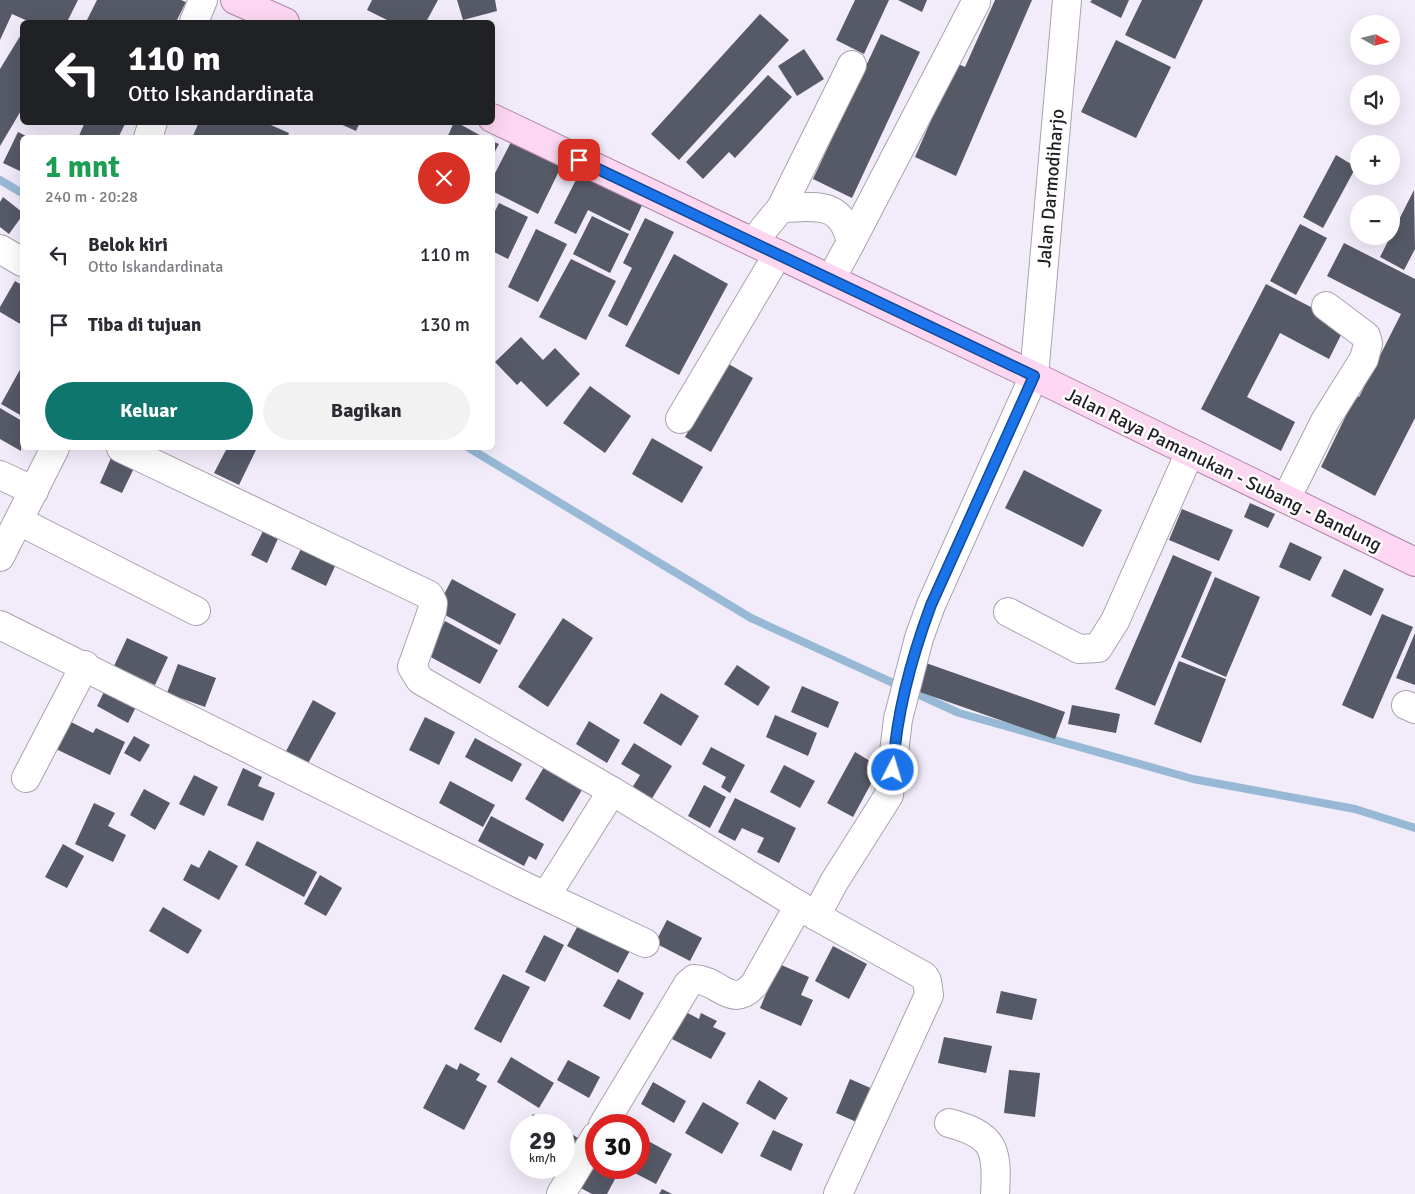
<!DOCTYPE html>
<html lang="id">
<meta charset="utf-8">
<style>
:root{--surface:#fff;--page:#f2f2f3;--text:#2b2b33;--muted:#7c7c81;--accent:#0f766e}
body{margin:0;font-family:Signika,sans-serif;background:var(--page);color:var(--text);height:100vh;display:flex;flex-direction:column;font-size:19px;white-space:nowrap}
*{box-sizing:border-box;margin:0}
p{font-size:16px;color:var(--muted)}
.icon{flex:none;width:28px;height:28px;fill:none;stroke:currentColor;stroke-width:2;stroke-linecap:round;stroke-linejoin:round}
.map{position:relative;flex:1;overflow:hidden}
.side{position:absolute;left:20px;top:135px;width:475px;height:315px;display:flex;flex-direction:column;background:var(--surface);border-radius:8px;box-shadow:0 5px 20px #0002}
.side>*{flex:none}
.hud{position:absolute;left:20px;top:20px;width:475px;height:105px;border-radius:8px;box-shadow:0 5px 20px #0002;background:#202124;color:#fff;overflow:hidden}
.needle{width:32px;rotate:98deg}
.tools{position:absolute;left:1350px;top:15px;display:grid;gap:10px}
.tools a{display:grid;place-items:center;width:50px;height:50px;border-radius:50%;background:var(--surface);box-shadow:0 5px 20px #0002;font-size:25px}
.speed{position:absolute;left:510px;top:1114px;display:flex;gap:10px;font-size:25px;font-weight:700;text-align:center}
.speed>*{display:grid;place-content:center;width:65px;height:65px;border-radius:50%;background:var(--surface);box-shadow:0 5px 20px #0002;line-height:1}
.speed small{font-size:12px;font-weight:400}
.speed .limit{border:8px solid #d22;background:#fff;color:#111}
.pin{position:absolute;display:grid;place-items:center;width:42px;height:42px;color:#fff;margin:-21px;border-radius:10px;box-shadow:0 2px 8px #0006}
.me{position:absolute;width:55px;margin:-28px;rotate:5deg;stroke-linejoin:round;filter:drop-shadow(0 0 4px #0008)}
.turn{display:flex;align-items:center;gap:18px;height:105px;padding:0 25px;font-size:22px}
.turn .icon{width:65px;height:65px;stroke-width:2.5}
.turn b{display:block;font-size:35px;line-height:42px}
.round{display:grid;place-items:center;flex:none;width:52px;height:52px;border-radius:26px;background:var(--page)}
.overview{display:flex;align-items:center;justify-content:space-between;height:85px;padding:0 25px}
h1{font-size:30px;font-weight:700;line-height:38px;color:#1e9e55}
.button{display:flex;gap:10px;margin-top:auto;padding:10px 25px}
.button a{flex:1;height:58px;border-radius:30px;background:var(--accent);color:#fff;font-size:20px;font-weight:700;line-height:58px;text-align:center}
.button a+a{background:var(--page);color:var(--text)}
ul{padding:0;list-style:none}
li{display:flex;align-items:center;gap:15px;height:70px;padding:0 25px}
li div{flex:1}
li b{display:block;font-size:19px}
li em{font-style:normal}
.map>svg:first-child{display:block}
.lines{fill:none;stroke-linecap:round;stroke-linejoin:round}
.stream{stroke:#97b9d5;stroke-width:8}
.building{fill:#565966}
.minor-casing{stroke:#a9a2b0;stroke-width:30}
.major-casing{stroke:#af85a3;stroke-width:30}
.minor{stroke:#fff;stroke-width:28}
.major{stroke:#fdd7f1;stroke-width:28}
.route-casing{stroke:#114b97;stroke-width:12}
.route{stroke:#1a73e8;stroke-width:9}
.labels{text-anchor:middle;stroke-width:5;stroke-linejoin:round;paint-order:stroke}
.street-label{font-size:19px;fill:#211e24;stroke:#fff}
</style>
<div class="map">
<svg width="1415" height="1194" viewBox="0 0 1415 1194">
<rect width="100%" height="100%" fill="#f2ebfa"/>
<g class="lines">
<!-- stream -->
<g class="stream">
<polyline points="0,180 22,193"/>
<polyline points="469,448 751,618 959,713 1193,779 1355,809 1415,828"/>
</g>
</g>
<!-- building -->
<g class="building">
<polygon points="0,0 78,0 67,22 30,22 12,14 0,40"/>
<polygon points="97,0 181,0 186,2 176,22 86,22"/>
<polygon points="372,0 438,0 426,22 391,22 367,10"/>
<polygon points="457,0 495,0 497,11 463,20"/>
<polygon points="855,0 889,0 864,54 836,40"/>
<polygon points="898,0 927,0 922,12"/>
<polygon points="995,0 1032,0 956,176 915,157 956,63 965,67"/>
<polygon points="1092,0 1129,0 1121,18 1090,2"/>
<polygon points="1142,0 1203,0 1175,59 1125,35"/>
<polygon points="760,14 789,40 679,160 651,134"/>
<polygon points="22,33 22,109 0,146 0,69"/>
<polygon points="881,34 920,52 852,198 813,179"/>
<polygon points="1116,40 1171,67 1136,138 1081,112"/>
<polygon points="804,49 824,79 797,96 778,66"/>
<polygon points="768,75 792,97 735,158 729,152 703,179 686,162"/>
<polygon points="85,122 126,122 118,138 78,138"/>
<polygon points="199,122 264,122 289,133 287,138 192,138"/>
<polygon points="336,122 360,122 356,131"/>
<polygon points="454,122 456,122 485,138 447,138"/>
<polygon points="18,132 30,138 22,138 22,172 3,163"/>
<polygon points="492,141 499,144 492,157"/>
<polygon points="511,142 561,167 538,214 492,191 492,179"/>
<polygon points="1336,155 1356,167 1323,228 1303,217"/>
<polygon points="580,172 643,203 630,231 588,210 576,234 554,223"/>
<polygon points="1414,190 1415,249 1404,270 1380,257"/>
<polygon points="3,197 22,212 22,216 9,234 0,227 0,202"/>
<polygon points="499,203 528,217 508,259 492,251 492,217"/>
<polygon points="592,216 629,234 610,273 573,254"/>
<polygon points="645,218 674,232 627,326 608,316 632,268 623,263"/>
<polygon points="1300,224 1327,238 1296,295 1270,281"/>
<polygon points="536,229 567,244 538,302 508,287"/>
<polygon points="1344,243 1415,279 1415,418 1375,496 1321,467 1356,395 1359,397 1401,314 1327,276"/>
<polygon points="674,254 728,284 679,375 625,346"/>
<polygon points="571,259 616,281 586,340 539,317"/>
<polygon points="15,281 22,285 22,325 0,312 0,307"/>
<polygon points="1266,284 1346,325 1329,359 1280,333 1247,397 1295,422 1281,451 1201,409"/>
<polygon points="521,337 543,360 555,348 580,374 547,407 521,381 517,385 495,362"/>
<polygon points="727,363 753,378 711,452 685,437"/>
<polygon points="22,366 22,416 1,404"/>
<polygon points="590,386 631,416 605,453 563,423"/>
<polygon points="0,408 22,421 21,451 0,439"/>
<polygon points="652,438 703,467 682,503 632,474"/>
<polygon points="227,448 251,448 256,450 239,485 214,473"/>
<polygon points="111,458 134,468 122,493 100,483"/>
<polygon points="1024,470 1102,510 1083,547 1005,508"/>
<polygon points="1250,503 1275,514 1268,528 1244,517"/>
<polygon points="1182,509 1233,530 1219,561 1169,540"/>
<polygon points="265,527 280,534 267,563 251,555"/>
<polygon points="1290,542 1322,557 1310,581 1279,567"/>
<polygon points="302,547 336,564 326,586 291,569"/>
<polygon points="1173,555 1212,572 1155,706 1115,689"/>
<polygon points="1344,569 1384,589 1371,616 1331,596"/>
<polygon points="1215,577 1260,597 1226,677 1181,657"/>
<polygon points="452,579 516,614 500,645 436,610"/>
<polygon points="1382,614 1413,627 1373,719 1342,705"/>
<polygon points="563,618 593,638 548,707 518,687"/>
<polygon points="445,621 498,650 480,684 427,655"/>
<polygon points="1415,633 1415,685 1396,678"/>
<polygon points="127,638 168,657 155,685 114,666"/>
<polygon points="1179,661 1226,679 1201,743 1154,724"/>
<polygon points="926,663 1065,712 1055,739 917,691"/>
<polygon points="178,664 216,678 205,707 167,693"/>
<polygon points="737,665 770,687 758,706 724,684"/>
<polygon points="802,686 839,702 828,728 791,712"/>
<polygon points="106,688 137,705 128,723 97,706"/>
<polygon points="661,693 699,716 681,746 643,723"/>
<polygon points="313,700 336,713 306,767 284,755"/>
<polygon points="1072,705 1120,714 1116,733 1068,724"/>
<polygon points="775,715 817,733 808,756 766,737"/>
<polygon points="425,717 455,732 439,765 409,750"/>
<polygon points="69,721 93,733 96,728 125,742 110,775 56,749"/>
<polygon points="589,721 620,740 607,763 576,744"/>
<polygon points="134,736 150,745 140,762 124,753"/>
<polygon points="475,738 522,764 512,782 465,757"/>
<polygon points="634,743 672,766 651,800 632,788 640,775 621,764"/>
<polygon points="711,747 745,765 730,793 721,787 726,777 702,764"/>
<polygon points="855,752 880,767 853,817 827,803"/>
<polygon points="547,762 585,785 563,822 525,799"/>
<polygon points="784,765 815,781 800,808 770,792"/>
<polygon points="243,768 262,777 258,786 275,793 263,821 227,805"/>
<polygon points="194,775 218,787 204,816 179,804"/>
<polygon points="450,781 495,805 483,827 439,803"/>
<polygon points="704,785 726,797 710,828 688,816"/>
<polygon points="144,789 170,803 155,830 130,815"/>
<polygon points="735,798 796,828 779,863 757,852 764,838 742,828 735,841 718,832"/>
<polygon points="94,803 115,813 108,826 126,835 113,862 75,844"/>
<polygon points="491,816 544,844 536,860 529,856 524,866 478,841"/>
<polygon points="257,841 317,872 304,897 245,865"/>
<polygon points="63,844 84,856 67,888 45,877"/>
<polygon points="209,850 238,866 219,900 183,880 191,864 199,868"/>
<polygon points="320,875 342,888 326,916 304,904"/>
<polygon points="163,907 202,930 188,954 149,931"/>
<polygon points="582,918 633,945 618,973 567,946"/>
<polygon points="667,920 702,938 690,961 655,943"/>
<polygon points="544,935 564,945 545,982 525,972"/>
<polygon points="833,946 867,964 849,999 815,981"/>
<polygon points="779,964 809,977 801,995 813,1000 801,1026 760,1008"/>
<polygon points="503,974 530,987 501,1043 474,1029"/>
<polygon points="618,979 644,993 630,1020 603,1006"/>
<polygon points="1001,991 1037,999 1032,1020 996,1013"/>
<polygon points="684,1011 699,1019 701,1013 717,1021 713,1027 726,1033 711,1059 670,1038"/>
<polygon points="944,1037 992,1046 986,1073 938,1063"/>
<polygon points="511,1057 554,1083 539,1108 497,1082"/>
<polygon points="568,1060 600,1077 589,1098 557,1080"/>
<polygon points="460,1063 480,1074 476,1080 487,1086 464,1130 423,1108 446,1064 457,1070"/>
<polygon points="1009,1070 1040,1073 1035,1117 1004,1113"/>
<polygon points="850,1079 875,1090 861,1124 836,1113"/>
<polygon points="759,1080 788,1098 775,1120 746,1103"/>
<polygon points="653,1082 686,1101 674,1123 641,1104"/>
<polygon points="703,1102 739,1123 722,1154 685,1133"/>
<polygon points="533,1114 554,1125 527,1125"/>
<polygon points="564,1130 587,1143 577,1162 564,1155"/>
<polygon points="773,1130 803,1144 791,1171 760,1156"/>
<polygon points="639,1136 672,1154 656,1184 625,1168 639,1168"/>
<polygon points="586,1161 616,1177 607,1194 592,1194 573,1184"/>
<polygon points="662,1189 672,1194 659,1194"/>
</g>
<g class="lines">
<!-- minor casing -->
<g class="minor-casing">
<g id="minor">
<polyline points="194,22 203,0"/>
<polyline points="148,138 153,122"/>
<polyline points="781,208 852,65"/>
<path d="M753 242 781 208C817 207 841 200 851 242L831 279"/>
<polyline points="851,242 976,2"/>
<polyline points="0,249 22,262"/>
<polyline points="680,419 778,254"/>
<polyline points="121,448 429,595 433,603 432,611 412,667 420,680 612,791 816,916 924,976 927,981 929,995 838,1194"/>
<polyline points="0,475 34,491"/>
<polyline points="1286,499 1325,421 1364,359 1368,344 1366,336 1326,306"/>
<polyline points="19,521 196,611"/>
<polyline points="0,557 55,448"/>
<polyline points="1008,612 1079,649 1098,648 1115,621 1190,452"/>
<polyline points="0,625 522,885 645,943"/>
<polyline points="1406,705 1415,709"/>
<polyline points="26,778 85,665"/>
<polyline points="546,896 612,791"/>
<polyline points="816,916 834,882 889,795 898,719 919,638 931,605 1034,376 1067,0"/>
<path d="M949 1123C994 1135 998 1148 995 1194"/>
<path d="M603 1125 688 984 694 979C720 980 731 1010 754 985L799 905"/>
<polyline points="561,1194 596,1136"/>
</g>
</g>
<!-- major casing -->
<g class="major-casing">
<g id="major">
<polyline points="235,0 285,22"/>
<polyline points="492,118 1034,376 1415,562"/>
</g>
</g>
<!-- minor -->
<use href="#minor" class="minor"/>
<!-- major -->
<use href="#major" class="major"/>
</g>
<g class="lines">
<!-- route casing -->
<g class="route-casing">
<path id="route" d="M579 160 1034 376 931 605C911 659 896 713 893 770"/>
</g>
<!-- route -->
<use href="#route" class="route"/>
</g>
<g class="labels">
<!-- street labels -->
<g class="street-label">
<text transform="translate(1050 188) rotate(-85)" y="7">Jalan Darmodiharjo</text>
<text transform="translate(1224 469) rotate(26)" y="7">Jalan Raya Pamanukan - Subang - Bandung</text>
</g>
</g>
</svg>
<div class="tools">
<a><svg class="needle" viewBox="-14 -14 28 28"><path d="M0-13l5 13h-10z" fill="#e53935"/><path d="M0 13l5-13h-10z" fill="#7c7c81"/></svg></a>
<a><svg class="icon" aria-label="sound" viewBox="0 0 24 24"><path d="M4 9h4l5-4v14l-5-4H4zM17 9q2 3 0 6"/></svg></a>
<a>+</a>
<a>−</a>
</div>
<div class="speed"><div>29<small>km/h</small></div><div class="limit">30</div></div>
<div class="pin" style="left:579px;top:160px;background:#d93025"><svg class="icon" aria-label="arrive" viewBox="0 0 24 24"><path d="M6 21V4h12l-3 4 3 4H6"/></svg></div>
<svg class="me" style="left:893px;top:770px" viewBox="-20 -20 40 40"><circle r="17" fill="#1a73e8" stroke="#fff" stroke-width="3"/><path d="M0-11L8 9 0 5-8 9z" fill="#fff"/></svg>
<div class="hud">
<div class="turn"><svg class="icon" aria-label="left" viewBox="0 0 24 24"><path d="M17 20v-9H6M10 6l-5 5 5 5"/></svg><div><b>110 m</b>Otto Iskandardinata</div></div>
</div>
<section class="side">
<div class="overview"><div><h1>1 mnt</h1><p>240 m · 20:28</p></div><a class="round" style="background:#d93025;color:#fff"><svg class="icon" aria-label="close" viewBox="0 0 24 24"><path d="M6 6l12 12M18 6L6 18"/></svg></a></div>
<ul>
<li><svg class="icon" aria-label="left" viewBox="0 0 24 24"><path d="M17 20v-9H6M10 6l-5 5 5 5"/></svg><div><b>Belok kiri</b><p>Otto Iskandardinata</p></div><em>110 m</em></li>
<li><svg class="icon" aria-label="arrive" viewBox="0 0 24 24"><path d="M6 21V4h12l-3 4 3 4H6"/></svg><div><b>Tiba di tujuan</b></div><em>130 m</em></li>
</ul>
<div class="button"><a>Keluar</a><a>Bagikan</a></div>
</section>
</div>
